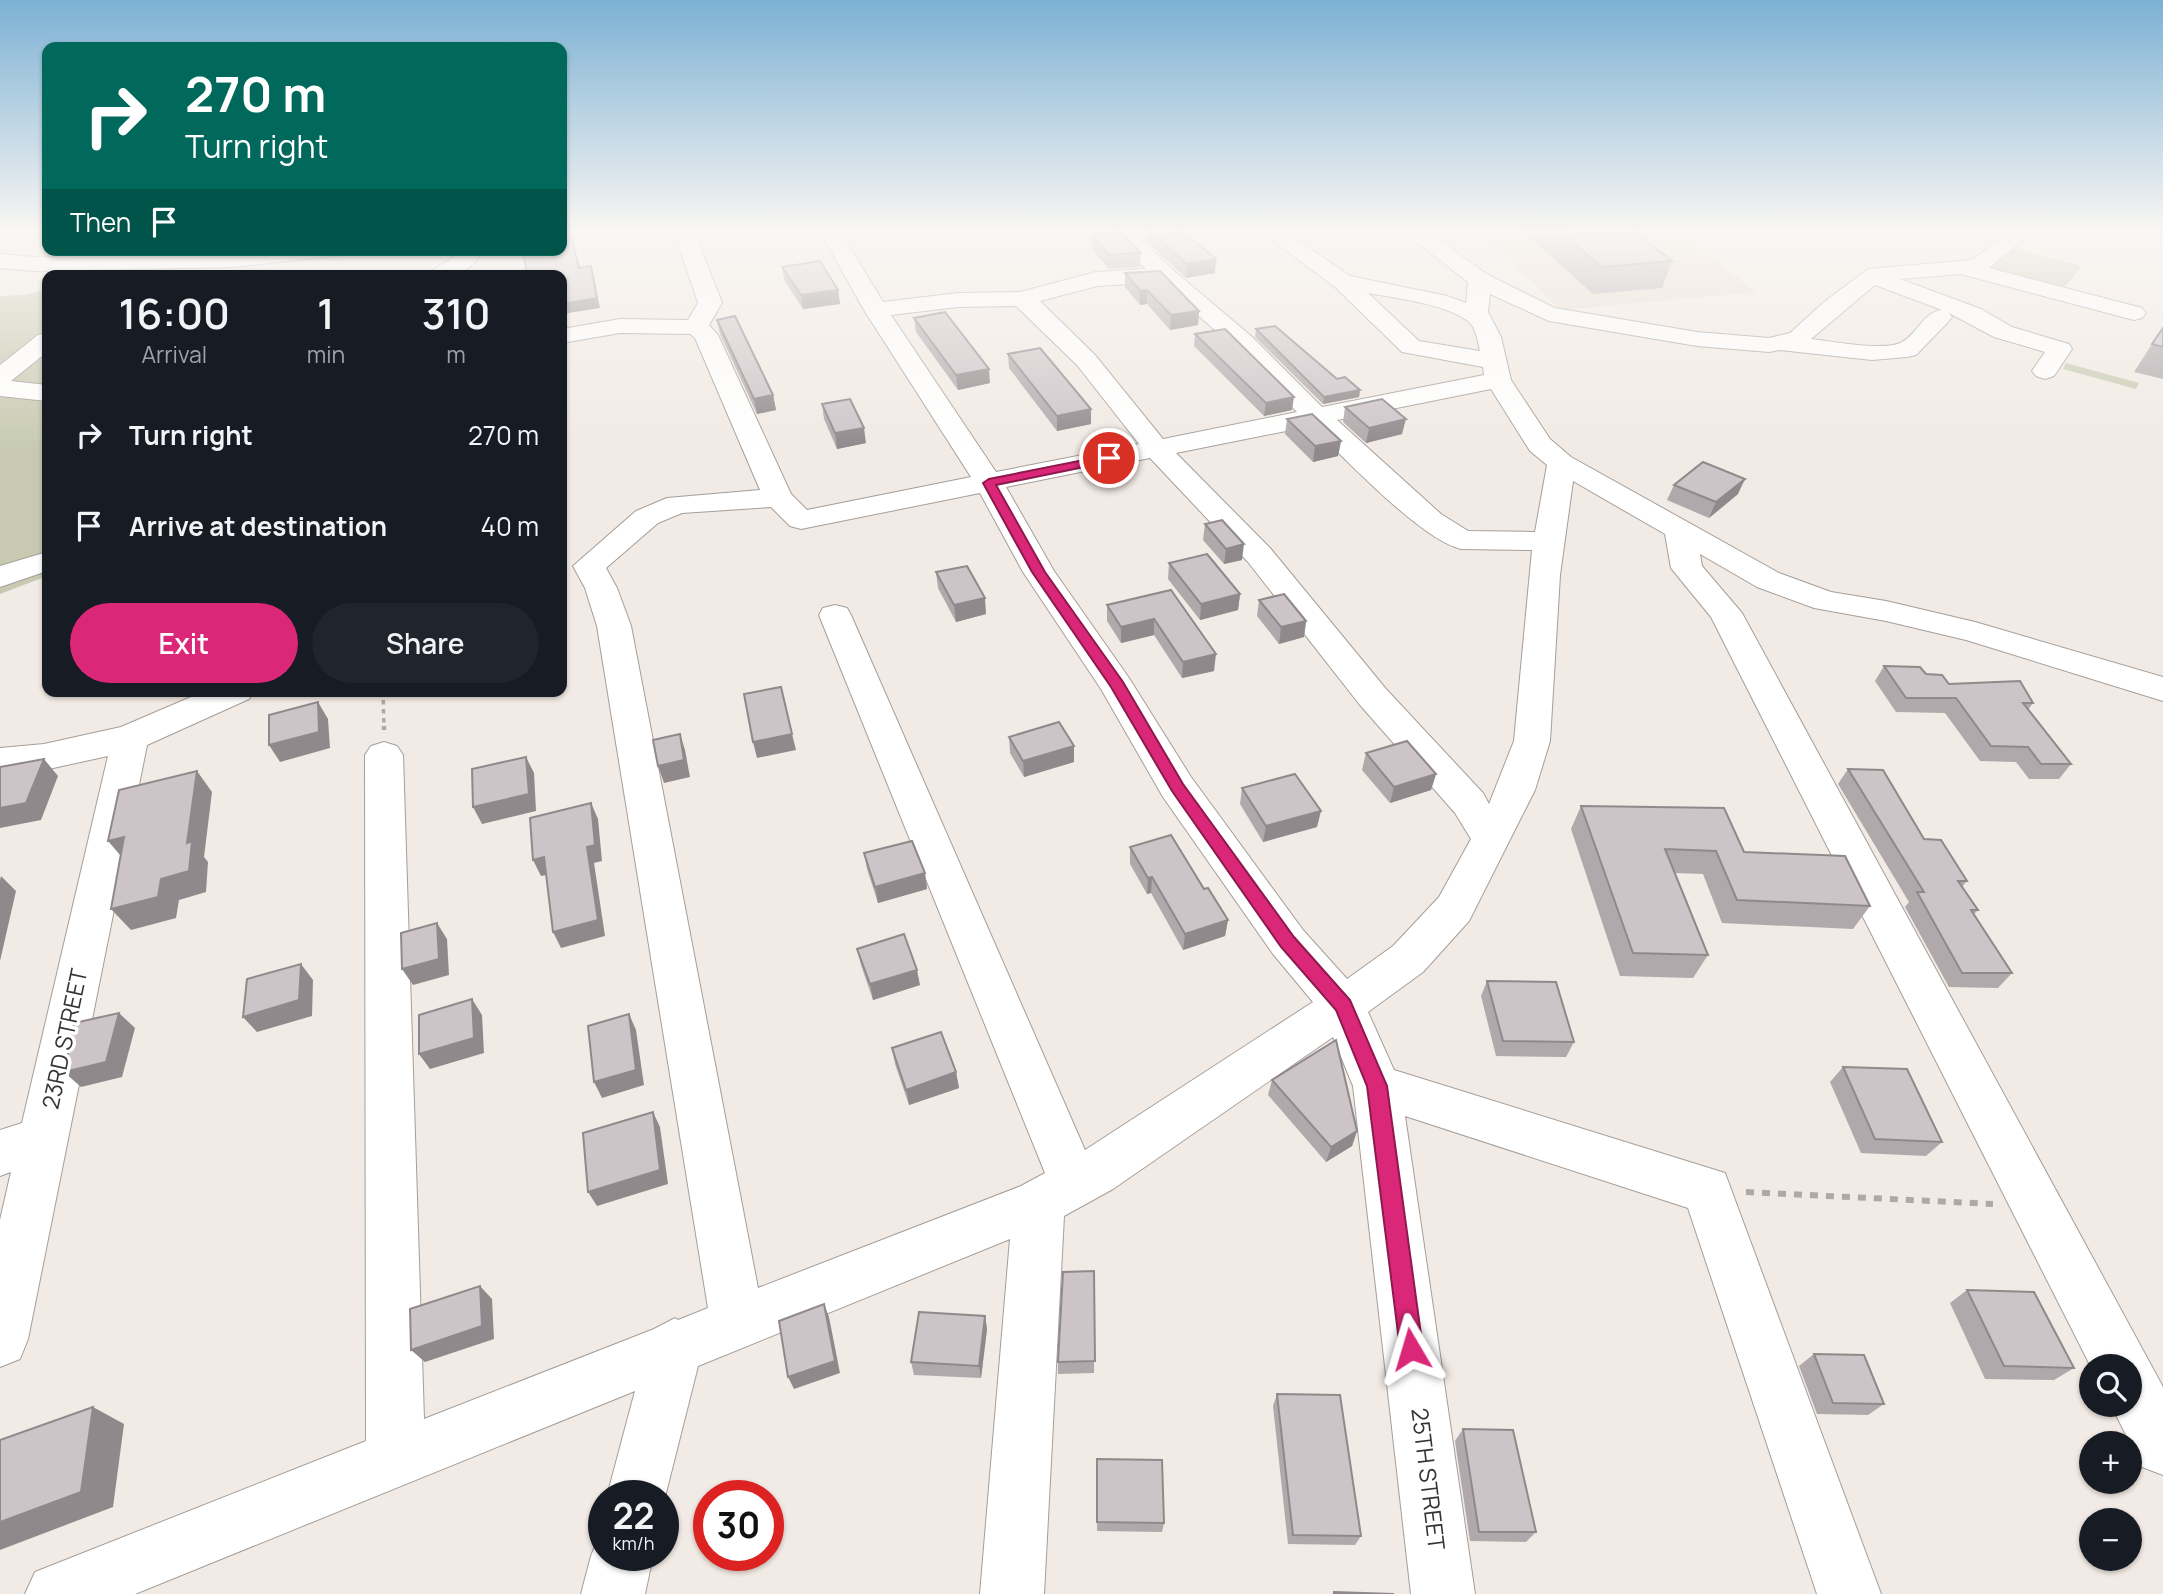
<!DOCTYPE html>
<meta charset="utf-8">
<style>
:root{--surface:#171b24;--page:#20242c;--text:#f1f3f6;--muted:#9ea1a6;--accent:#db2777}
body{margin:0;font-family:Manrope,sans-serif;background:var(--page);color:var(--text);height:100vh;display:flex;flex-direction:column;font-size:26px;white-space:nowrap}
*{box-sizing:border-box;margin:0}
p{font-size:23px;color:var(--muted)}
.icon{flex:none;width:38px;height:38px;fill:none;stroke:currentColor;stroke-width:2;stroke-linecap:round;stroke-linejoin:round}
.map{position:relative;flex:1;overflow:hidden}
.drawer{position:absolute;left:42px;top:270px;width:525px;height:427px;display:flex;flex-direction:column;background:var(--surface);border-radius:14px;box-shadow:0 2px 5px #0004}
.drawer>*{flex:none}
.hud{position:absolute;left:42px;top:42px;width:525px;height:214px;border-radius:14px;box-shadow:0 2px 5px #0004;background:#00695c;color:#fff;overflow:hidden}
.buttons{position:absolute;left:2079px;top:1354px;display:grid;gap:14px}
.buttons a{display:grid;place-items:center;width:63px;height:63px;border-radius:50%;background:var(--surface);box-shadow:0 2px 5px #0004;font-size:35px}
.speed{position:absolute;left:588px;top:1480px;display:flex;gap:14px;font-size:35px;font-weight:700;text-align:center}
.speed>*{display:grid;place-content:center;width:91px;height:91px;border-radius:50%;background:var(--surface);box-shadow:0 2px 5px #0004;line-height:1}
.speed small{font-size:18px;font-weight:400}
.speed .limit{border:10px solid #d22;background:#fff;color:#111}
.pin{position:absolute;display:grid;place-items:center;width:60px;height:60px;color:#fff;margin:-30px;border:4px solid #fff;border-radius:50%;box-shadow:0 2px 7px #0007}
.me{position:absolute;width:77px;margin:-38px;rotate:353deg;stroke-linejoin:round;filter:drop-shadow(0 0 5px #0008)}
.turn{display:flex;align-items:center;gap:24px;height:147px;padding:0 28px;font-size:32px}
.turn .icon{width:91px;height:91px;stroke-width:2.5}
.turn b{display:block;font-size:49px;line-height:60px}
.then{display:flex;align-items:center;height:66px;padding:0 28px;background:#0003;gap:14px;font-size:26px}
.eta{display:flex;justify-content:space-evenly;align-items:center;height:119px;text-align:center}
.eta b{font-size:42px;font-weight:600;line-height:49px}
.cta{display:flex;gap:14px;margin-top:auto;padding:14px 28px}
.cta a{flex:1;height:80px;border-radius:42px;background:var(--accent);color:#fff;font-size:28px;font-weight:600;line-height:80px;text-align:center}
.cta a+a{background:var(--page);color:var(--text)}
ul{padding:0;list-style:none}
li{display:flex;align-items:center;gap:21px;height:91px;padding:0 28px}
li div{flex:1}
li b{display:block;font-size:26px}
li em{font-style:normal}
.map>svg:first-child{display:block}
.built{fill:#e9dbd0}
.green{fill:#c7cab1}
.lines{fill:none;stroke-linecap:round;stroke-linejoin:round}
.minor-casing{stroke:#a59e99;stroke-width:2}
.path-far2{stroke:#afa9a4;stroke-width:3.5;stroke-dasharray:4.5 4.5;stroke-linecap:butt}
.path-far1{stroke:#afa9a4;stroke-width:4.5;stroke-dasharray:6 6;stroke-linecap:butt}
.path{stroke:#afa9a4;stroke-width:6;stroke-dasharray:8 8;stroke-linecap:butt}
.minor{fill:#fff;fill-rule:evenodd}
.wall{fill:#b0a9ac}
.shaded-wall{fill:#90898c}
.building{fill:#cdc4c8;stroke:#90898c;stroke-width:2}
.route{fill:#db2777;stroke:#8e194d;stroke-width:2}
.labels{text-anchor:middle;stroke-width:7;stroke-linejoin:round;paint-order:stroke}
.street-label{font-size:23px;fill:#373432;stroke:#fff}
</style>
<div class="map">
<svg width="2163" height="1594" viewBox="0 0 2163 1594">
<rect width="100%" height="100%" fill="#f2eae4"/>
<!-- built -->
<polygon class="built" points="1477,228 1675,228 1756,292 1561,310"/>
<!-- green -->
<g class="green">
<polygon points="2012,248 2082,266 2062,290 1982,269"/>
<polygon points="47,289 47,576 0,594 0,296 23,295"/>
<polygon points="2066,363 2139,383 2136,389 2063,369"/>
</g>
<g class="lines">
<!-- minor casing -->
<g class="minor-casing">
<g id="minor">
<path d="M673 228H693L722 303 709 325 718 335 791 494 807 510 971 477 864 310 818 228H838L883 302 958 293 1020 292 1096 272 1146 269 1106 228H1128L1173 270 1251 336 1322 407 1484 375 1483 367 1402 352 1335 287 1256 228H1280L1350 276 1447 296 1466 303 1468 282 1399 228H1422L1488 275 1555 308 1697 332 1769 338 1790 333 1824 302 1868 269 1972 260 2014 228H2037L1989 268 2142 308 2146 313 2142 318 2134 320 1961 274 1900 279 1981 309 2012 327 2069 344 2072 349 2054 376 2045 379 2036 376 2032 371 2045 352 1994 337 1949 313 1952 317 1948 322 1916 355 1907 357 1872 360 1780 350 1769 352 1697 346 1549 321 1490 294 1488 312 1501 337 1511 380 1550 439 1571 457 1779 573 1831 592 1886 601 1975 622 2163 677V701L1966 640 1886 621 1814 608 1757 587 1700 554 1702 566 1742 613 2163 1387V1475L2142 1467 2111 1405H2130V1367H2091L1711 617 1671 568 1665 534 1573 481 1560 575 1550 741 1535 790 1469 921 1423 972 1368 1012 1394 1070 1725 1173 1881 1594H1817L1688 1208 1405 1116 1475 1594H1411L1353 1086 1333 1037 1113 1189 1064 1216 1044 1594H980L1010 1239 698 1366 663 1505V1496H607L635 1391 135 1594H25L35 1572 366 1441 365 755 371 746 384 742 397 746 403 755 424 1419 654 1329 675 1318 678 1320 708 1308 597 626 585 588 573 566 636 511 667 498 760 490 695 338 690 334 620 333 562 343V329L620 319 688 320 698 303ZM1160 282 1233 346 1297 412 1163 439 1095 355 1040 301 1097 286ZM1875 285 1942 310C1922 312 1917 336 1900 343 1882 351 1831 341 1811 339ZM1368 293C1396 298 1445 304 1468 321 1476 327 1478 342 1480 351L1419 341ZM1016 306 1077 365 1139 444 996 472 891 315 958 307ZM1491 389 1530 451 1547 465 1535 532 1468 531 1441 514 1337 420ZM1311 426C1344 457 1420 539 1461 549L1532 550 1514 741 1489 804 1483 793 1386 689 1270 548 1176 453ZM1150 458 1248 562 1360 705 1455 813 1471 839 1439 897 1393 946 1347 979 1303 930 1191 777 1129 678 1054 571 1006 487ZM980 493 1023 572 1101 689 1163 797 1273 954 1313 1002 1085 1150 851 615 847 608 835 605 823 608 819 615 1045 1173 1021 1186 758 1288 631 626 617 588 606 568 658 523 682 513 771 507 790 526 801 529Z"/>
<path d="M962 228H983L984 230 981 234C972 237 967 236 962 228Z"/>
<polygon points="265,250 345,250 342,255 334,256 232,267 34,271 0,268 0,254 34,257 232,253"/>
<path d="M461 250H484C466 276 458 275 428 275 437 264 452 262 461 250Z"/>
<polygon points="47,333 47,352 11,381 47,385 47,401 0,396 0,365 38,335"/>
<polygon points="47,552 47,571 0,587 0,566"/>
<polygon points="205,691 254,691 249,699 147,745 28,1339 20,1359 0,1367 0,1220 11,1172 0,1176 0,1130 22,1123 108,756 44,770 0,774 0,748 44,744 121,727"/>
<polygon points="604,1533 604,1556 653,1556 645,1594 581,1594 591,1556 600,1534"/>
</g>
</g>
<!-- path-far2 -->
<polyline class="path-far2" points="383,691 384,728"/>
<!-- path-far1 -->
<polyline class="path-far1" points="384,726 384,730"/>
<!-- path -->
<polyline class="path" points="1746,1192 1993,1204"/>
<!-- minor -->
<use href="#minor" class="minor"/>
</g>
<!-- wall -->
<g class="wall">
<polygon points="1146,228 1216,259 1215,273 1186,278 1146,241"/>
<polygon points="1519,228 1629,228 1672,261 1662,288 1593,294"/>
<polygon points="1092,235 1141,253 1140,267 1109,269 1092,249"/>
<polygon points="782,267 838,290 840,304 803,309 784,280"/>
<polygon points="1125,273 1199,311 1198,325 1170,330 1147,304 1140,305 1125,287"/>
<polygon points="914,318 990,383 958,390 916,332"/>
<polygon points="717,320 773,395 776,410 757,414 720,334"/>
<polygon points="2163,327 2163,379 2134,372"/>
<polygon points="1256,329 1337,379 1360,390 1359,397 1323,404 1255,337"/>
<polygon points="1195,334 1292,410 1264,416 1194,346"/>
<polygon points="1008,354 1091,409 1091,424 1057,431 1009,368"/>
<polygon points="822,404 866,443 837,449 824,419"/>
<polygon points="1345,407 1402,434 1366,443 1343,422"/>
<polygon points="1287,419 1341,441 1338,456 1313,462 1285,434"/>
<polygon points="1674,485 1738,494 1709,518 1667,500"/>
<polygon points="1205,524 1242,560 1224,564 1203,540"/>
<polygon points="1169,563 1240,594 1238,610 1200,620 1168,579"/>
<polygon points="936,572 986,614 956,622 938,588"/>
<polygon points="1171,590 1214,671 1182,678 1154,635 1121,643 1107,621 1107,605"/>
<polygon points="1259,600 1306,621 1304,637 1279,644 1257,616"/>
<polygon points="1884,666 1926,674 1949,684 2033,703 2028,710 2071,764 2059,779 2029,779 2016,762 1980,761 1945,713 1896,712 1875,681"/>
<polygon points="1009,737 1074,762 1024,777 1010,753"/>
<polygon points="1366,753 1436,774 1431,790 1390,803 1362,770"/>
<polygon points="1848,769 1967,881 1962,887 1978,910 1974,914 2012,973 1998,988 1949,987 1905,907 1909,902 1838,784"/>
<polygon points="1242,788 1317,827 1263,842 1240,804"/>
<polygon points="1581,806 1744,852 1870,906 1853,929 1722,923 1703,874 1675,873 1708,955 1693,978 1620,976 1571,829"/>
<polygon points="1130,847 1204,889 1228,920 1225,936 1183,950 1151,893 1147,894 1130,864"/>
<polygon points="864,853 925,873 927,889 878,903 867,869"/>
<polygon points="857,949 920,985 873,1000 861,965"/>
<polygon points="1487,981 1574,1042 1566,1057 1496,1056 1481,996"/>
<polygon points="892,1048 956,1072 959,1088 909,1105 895,1064"/>
<polygon points="1843,1067 1942,1142 1926,1156 1861,1153 1830,1082"/>
<polygon points="1272,1080 1357,1131 1352,1146 1326,1162 1268,1095"/>
<polygon points="1094,1271 1094,1373 1058,1374 1058,1362"/>
<polygon points="1967,1290 2074,1368 2054,1380 1985,1379 1950,1303"/>
<polygon points="985,1316 987,1329 981,1378 914,1375 911,1362"/>
<polygon points="1814,1354 1884,1404 1868,1415 1817,1414 1799,1366"/>
<polygon points="1277,1394 1361,1536 1355,1545 1288,1544 1273,1406"/>
<polygon points="1463,1429 1536,1532 1526,1542 1470,1541 1455,1441"/>
<polygon points="1097,1459 1164,1523 1162,1532 1097,1531"/>
</g>
<!-- shaded-wall -->
<g class="shaded-wall">
<polygon points="1216,259 1215,273 1186,278 1187,264"/>
<polygon points="591,266 600,308 562,314 562,304"/>
<polygon points="838,290 840,304 803,309 801,295"/>
<polygon points="1147,290 1147,304 1140,305 1140,291"/>
<polygon points="1199,311 1198,325 1170,330 1171,315"/>
<polygon points="989,369 990,383 958,390 956,375"/>
<polygon points="1360,390 1359,397 1323,404 1324,397"/>
<polygon points="773,395 776,410 757,414 754,399"/>
<polygon points="1294,397 1292,410 1264,416 1266,403"/>
<polygon points="1091,409 1091,424 1057,431 1057,416"/>
<polygon points="1406,419 1402,434 1366,443 1369,428"/>
<polygon points="864,428 866,443 837,449 835,433"/>
<polygon points="1341,441 1338,456 1313,462 1315,446"/>
<polygon points="1745,479 1738,494 1709,518 1716,502"/>
<polygon points="1244,544 1242,560 1224,564 1226,549"/>
<polygon points="1240,594 1238,610 1200,620 1201,604"/>
<polygon points="985,598 986,614 956,622 954,605"/>
<polygon points="1154,619 1154,635 1121,643 1121,627"/>
<polygon points="1306,621 1304,637 1279,644 1281,627"/>
<polygon points="1216,654 1214,671 1182,678 1183,662"/>
<polygon points="318,702 328,719 330,748 280,762 269,745"/>
<polygon points="680,734 685,750 690,777 664,783 658,766"/>
<polygon points="792,734 796,750 757,758 753,742"/>
<polygon points="1074,746 1074,762 1024,777 1023,761"/>
<polygon points="526,757 534,773 536,811 482,824 473,807"/>
<polygon points="44,759 58,776 41,820 0,828 0,808"/>
<polygon points="197,771 212,792 204,857 208,862 206,892 179,900 176,918 131,930 111,909 161,879 187,843"/>
<polygon points="1436,774 1431,790 1390,803 1394,787"/>
<polygon points="591,803 598,819 602,861 594,863 605,936 561,948 553,932 587,847"/>
<polygon points="1321,811 1317,827 1263,842 1266,826"/>
<polygon points="124,837 126,862 108,841"/>
<polygon points="544,857 552,874 541,876 533,860"/>
<polygon points="925,873 927,889 878,903 875,887"/>
<polygon points="1,876 16,891 0,961 0,880"/>
<polygon points="1152,877 1151,893 1147,894 1148,878"/>
<polygon points="1228,920 1225,936 1183,950 1185,934"/>
<polygon points="437,923 447,939 449,975 413,985 402,969"/>
<polygon points="301,964 313,980 312,1016 257,1032 243,1017"/>
<polygon points="917,970 920,985 873,1000 870,984"/>
<polygon points="472,999 482,1015 484,1053 430,1069 419,1054"/>
<polygon points="119,1013 135,1028 122,1077 81,1087 64,1072"/>
<polygon points="629,1014 636,1030 644,1085 602,1098 594,1082"/>
<polygon points="956,1072 959,1088 909,1105 906,1090"/>
<polygon points="653,1112 660,1127 668,1184 597,1206 588,1192"/>
<polygon points="1357,1131 1352,1146 1326,1162 1331,1147"/>
<polygon points="480,1286 492,1299 494,1339 425,1362 411,1350"/>
<polygon points="824,1304 829,1317 840,1373 794,1389 788,1377"/>
<polygon points="985,1316 987,1329 981,1378 979,1366"/>
<polygon points="93,1407 124,1424 113,1507 0,1550 0,1522"/>
</g>
<!-- building -->
<g class="building">
<polygon points="562,228 569,228 579,268 591,266 597,298 562,304 562,275 527,275 523,250 562,250"/>
<polygon points="1147,228 1178,228 1216,259 1187,264"/>
<polygon points="1556,228 1629,228 1672,261 1602,267"/>
<polygon points="1119,231 1141,253 1109,255 1092,235"/>
<polygon points="820,261 838,290 801,295 782,267"/>
<polygon points="1160,271 1199,311 1171,315 1147,290 1140,291 1125,273"/>
<polygon points="945,312 989,369 956,375 914,318"/>
<polygon points="735,316 773,395 754,399 717,320"/>
<polygon points="1275,326 1337,379 1345,377 1360,390 1324,397 1256,329"/>
<polygon points="2163,328 2163,347 2152,344"/>
<polygon points="1225,329 1294,397 1266,403 1195,334"/>
<polygon points="1040,348 1091,409 1057,416 1008,354"/>
<polygon points="850,399 864,428 835,433 822,404"/>
<polygon points="1382,399 1406,419 1369,428 1345,407"/>
<polygon points="1312,414 1341,441 1315,446 1287,419"/>
<polygon points="1703,462 1745,479 1716,502 1674,485"/>
<polygon points="1222,520 1244,544 1226,549 1205,524"/>
<polygon points="1207,554 1240,594 1201,604 1169,563"/>
<polygon points="967,566 985,598 954,605 936,572"/>
<polygon points="1171,590 1216,654 1183,662 1154,619 1121,627 1107,605"/>
<polygon points="1284,594 1306,621 1281,627 1259,600"/>
<polygon points="1884,666 1920,667 1926,674 1942,675 1949,684 2020,681 2033,703 2023,703 2071,764 2041,764 2028,747 1991,746 1956,698 1906,698"/>
<polygon points="781,687 792,734 753,742 744,694"/>
<polygon points="318,702 319,732 269,745 269,715"/>
<polygon points="1059,722 1074,746 1023,761 1009,737"/>
<polygon points="680,734 684,760 658,766 653,740"/>
<polygon points="1407,741 1436,774 1394,787 1366,753"/>
<polygon points="526,757 529,794 473,807 472,769"/>
<polygon points="44,759 26,803 0,808 0,767"/>
<polygon points="1848,769 1883,770 1924,839 1941,840 1967,881 1958,881 1978,910 1971,910 2012,973 1962,973 1917,892 1924,892"/>
<polygon points="197,771 187,843 192,841 189,871 161,879 158,897 111,909 124,837 108,841 119,790"/>
<polygon points="1295,774 1321,811 1266,826 1242,788"/>
<polygon points="591,803 595,845 587,847 598,920 553,932 544,857 533,860 530,818"/>
<polygon points="1581,806 1724,808 1744,852 1845,856 1870,906 1737,900 1716,851 1665,849 1708,955 1633,953"/>
<polygon points="1171,835 1204,889 1208,888 1228,920 1185,934 1152,877 1148,878 1130,847"/>
<polygon points="912,841 925,873 875,887 864,853"/>
<polygon points="437,923 439,959 402,969 401,933"/>
<polygon points="904,934 917,970 870,984 857,949"/>
<polygon points="301,964 299,1000 243,1017 247,979"/>
<polygon points="1487,981 1556,982 1574,1042 1503,1041"/>
<polygon points="472,999 474,1038 419,1054 419,1015"/>
<polygon points="119,1013 106,1062 64,1072 74,1023"/>
<polygon points="629,1014 636,1070 594,1082 588,1026"/>
<polygon points="941,1032 956,1072 906,1090 892,1048"/>
<polygon points="1336,1040 1357,1131 1331,1147 1272,1080"/>
<polygon points="1843,1067 1907,1069 1942,1142 1875,1139"/>
<polygon points="653,1112 660,1170 588,1192 583,1133"/>
<polygon points="1094,1271 1095,1361 1058,1362 1063,1272"/>
<polygon points="480,1286 482,1326 411,1350 410,1309"/>
<polygon points="1967,1290 2034,1292 2074,1368 2004,1366"/>
<polygon points="824,1304 835,1361 788,1377 779,1321"/>
<polygon points="919,1312 985,1316 979,1366 911,1362"/>
<polygon points="1814,1354 1864,1355 1884,1404 1833,1403"/>
<polygon points="1277,1394 1340,1395 1361,1536 1293,1535"/>
<polygon points="93,1407 81,1492 0,1522 0,1440"/>
<polygon points="1463,1429 1513,1430 1536,1532 1479,1532"/>
<polygon points="1097,1459 1162,1460 1164,1523 1097,1522"/>
<polygon points="1334,1592 1394,1594 1334,1594"/>
</g>
<!-- sky -->
<linearGradient id="sky" x2="0" y2="1"><stop stop-color="#7cb1d4"/><stop offset="0.51" stop-color="#f9f6f3"/><stop offset="1" stop-color="#f9f6f3" stop-opacity="0"/></linearGradient>
<rect width="2163" height="451" fill="url(#sky)"/>
<!-- route -->
<polygon class="route" points="1109,455 1115,458 1113,461 996,485 1045,572 1123,682 1183,784 1294,937 1350,1000 1387,1086 1423,1349 1419,1357 1411,1361 1403,1357 1400,1349 1367,1086 1336,1010 1281,947 1172,791 1111,687 1032,572 983,483 989,479"/>
<g class="labels">
<!-- street labels -->
<g class="street-label">
<text transform="translate(65 1039) rotate(-78)" y="8">23RD STREET</text>
<text transform="translate(1428 1479) rotate(83)" y="8">25TH STREET</text>
</g>
</g>
</svg>
<div class="buttons">
<a><svg class="icon" aria-label="search" viewBox="0 0 24 24"><circle cx="10" cy="10" r="6"/><path d="M15 15l6 6"/></svg></a>
<a>+</a>
<a>−</a>
</div>
<div class="speed"><div>22<small>km/h</small></div><div class="limit">30</div></div>
<div class="pin" style="left:1109px;top:458px;background:#d93025"><svg class="icon" aria-label="arrive" viewBox="0 0 24 24"><path d="M6 21V4h12l-3 4 3 4H6"/></svg></div>
<svg class="me" style="left:1411px;top:1349px" viewBox="-20 -20 40 40"><path d="M0-17L14 15 0 8-14 15z" fill="#db2777" stroke="#fff" stroke-width="4"/></svg>
<div class="hud">
<div class="turn"><svg class="icon" aria-label="right" viewBox="0 0 24 24"><path d="M7 20v-9h11M14 6l5 5-5 5"/></svg><div><b>270 m</b>Turn right</div></div>
<div class="then">Then<svg class="icon" aria-label="arrive" viewBox="0 0 24 24"><path d="M6 21V4h12l-3 4 3 4H6"/></svg></div>
</div>
<section class="drawer">
<div class="eta">
<div><b>16:00</b><p>Arrival</p></div>
<div><b>1</b><p>min</p></div>
<div><b>310</b><p>m</p></div>
</div>
<ul>
<li><svg class="icon" aria-label="right" viewBox="0 0 24 24"><path d="M7 20v-9h11M14 6l5 5-5 5"/></svg><div><b>Turn right</b></div><em>270 m</em></li>
<li><svg class="icon" aria-label="arrive" viewBox="0 0 24 24"><path d="M6 21V4h12l-3 4 3 4H6"/></svg><div><b>Arrive at destination</b></div><em>40 m</em></li>
</ul>
<div class="cta"><a>Exit</a><a>Share</a></div>
</section>
</div>
